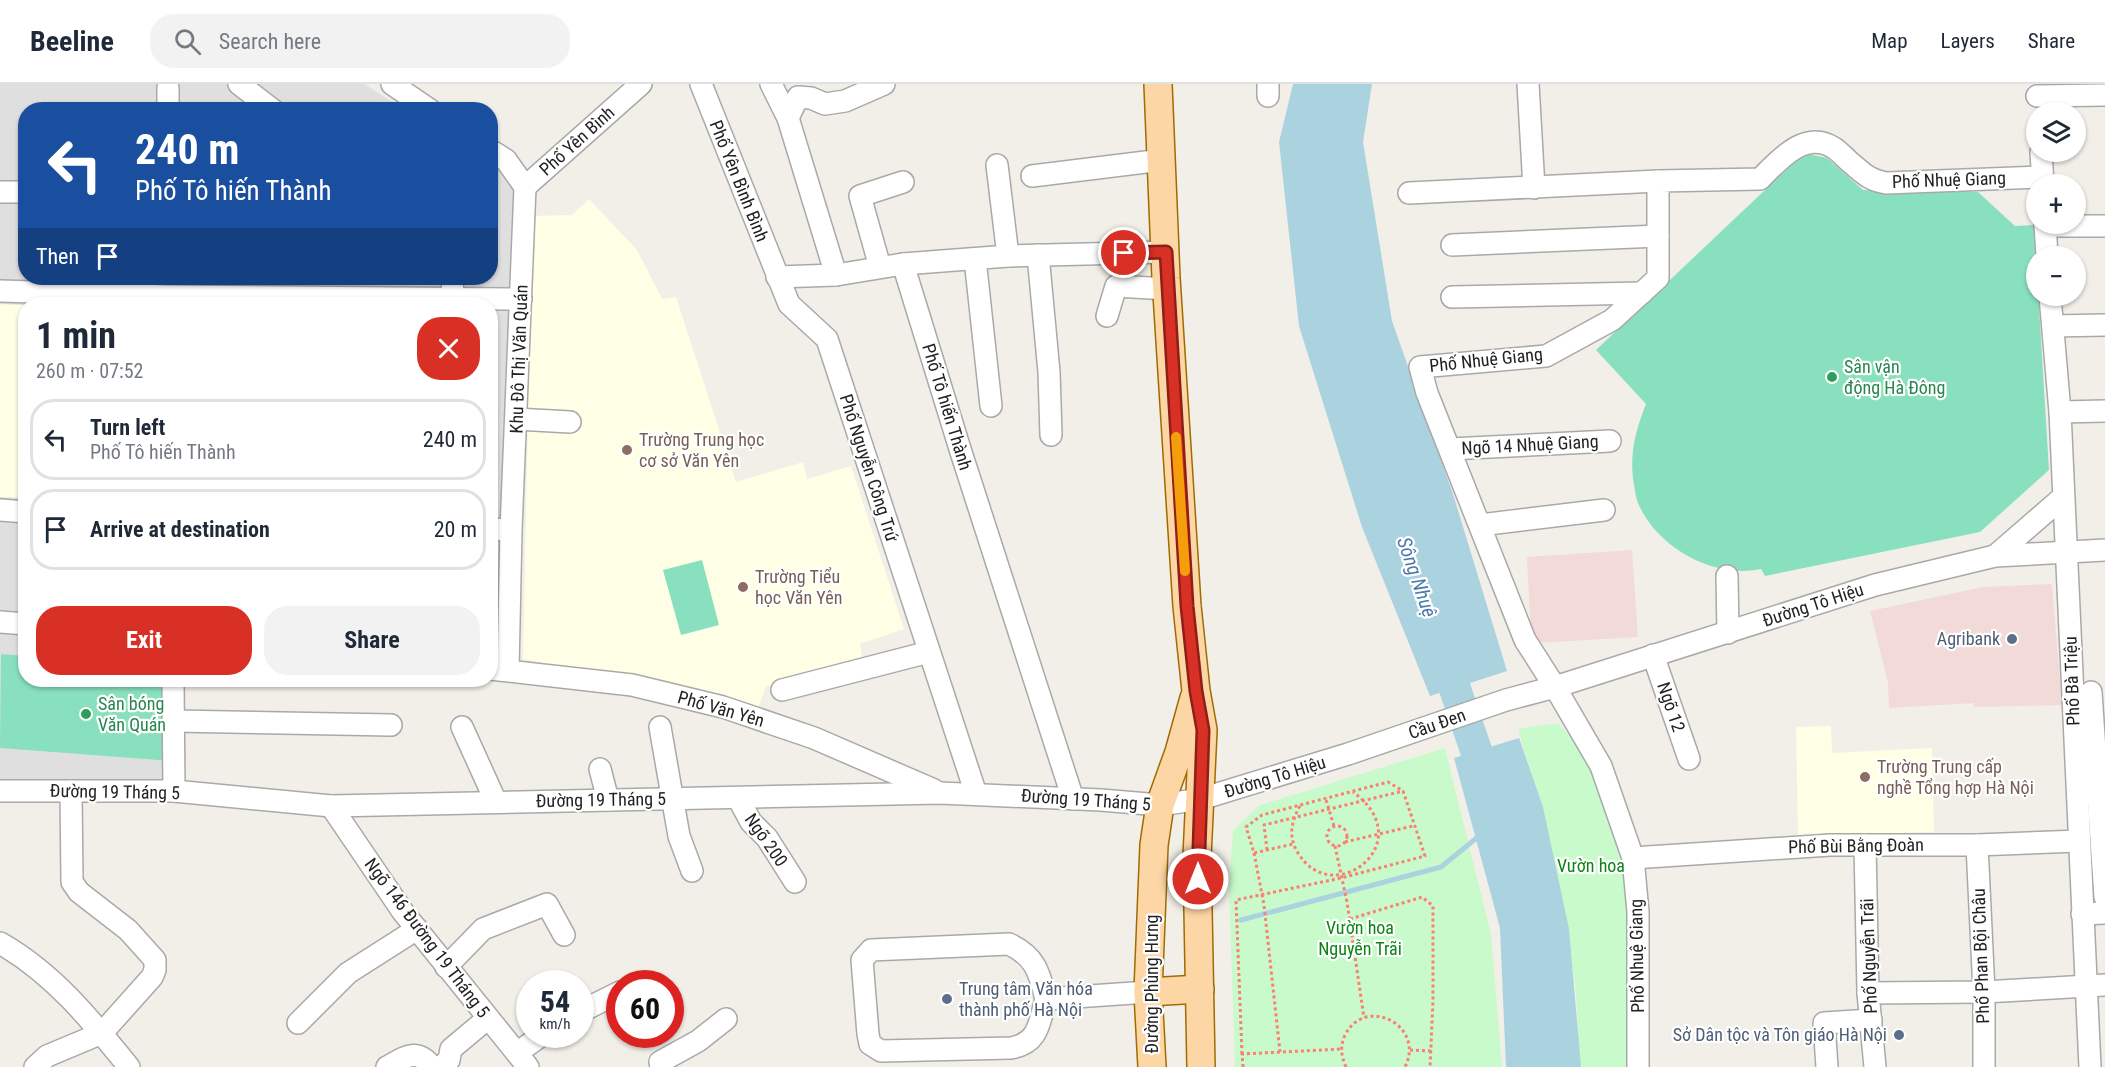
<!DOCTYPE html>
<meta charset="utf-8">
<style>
:root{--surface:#fff;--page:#f2f2f3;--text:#1f2937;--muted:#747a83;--line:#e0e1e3;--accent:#d93025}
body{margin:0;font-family:"Roboto Condensed",sans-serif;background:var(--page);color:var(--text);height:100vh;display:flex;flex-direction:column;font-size:22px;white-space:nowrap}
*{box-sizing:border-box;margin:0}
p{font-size:20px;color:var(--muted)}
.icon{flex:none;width:33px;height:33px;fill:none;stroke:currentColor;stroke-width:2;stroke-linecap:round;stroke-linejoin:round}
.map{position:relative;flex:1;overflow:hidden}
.side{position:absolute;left:18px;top:213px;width:480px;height:390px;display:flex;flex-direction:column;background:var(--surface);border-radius:24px;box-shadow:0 2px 4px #0004}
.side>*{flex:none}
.hud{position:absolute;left:18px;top:18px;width:480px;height:183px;border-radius:24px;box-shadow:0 2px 4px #0004;background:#1a4fa0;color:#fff;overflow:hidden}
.fabs{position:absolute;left:2026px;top:18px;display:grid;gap:12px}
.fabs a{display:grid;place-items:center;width:60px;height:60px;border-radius:50%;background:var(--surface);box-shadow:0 2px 4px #0004;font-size:30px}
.speed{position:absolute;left:516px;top:886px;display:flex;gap:12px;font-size:30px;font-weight:700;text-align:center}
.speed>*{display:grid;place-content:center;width:78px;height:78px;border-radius:50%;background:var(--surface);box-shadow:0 2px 4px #0004;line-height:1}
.speed small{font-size:15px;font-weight:400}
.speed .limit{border:9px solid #d22;background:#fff;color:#111}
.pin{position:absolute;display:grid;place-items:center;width:51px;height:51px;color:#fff;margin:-26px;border:3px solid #fff;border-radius:50%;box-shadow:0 2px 6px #0007}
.me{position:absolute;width:66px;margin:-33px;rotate:0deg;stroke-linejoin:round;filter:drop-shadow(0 0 4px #0008)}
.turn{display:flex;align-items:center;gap:21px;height:126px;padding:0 18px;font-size:27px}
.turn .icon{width:78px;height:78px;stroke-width:2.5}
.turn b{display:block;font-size:42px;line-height:51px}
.then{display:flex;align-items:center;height:57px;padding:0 18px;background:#0003;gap:12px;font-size:22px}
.round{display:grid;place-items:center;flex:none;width:63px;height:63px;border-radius:24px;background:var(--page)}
.overview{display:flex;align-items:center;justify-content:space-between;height:102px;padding:0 18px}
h1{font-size:36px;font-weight:700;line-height:45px}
.primary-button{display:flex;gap:12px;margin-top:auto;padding:12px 18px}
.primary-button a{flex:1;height:69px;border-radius:24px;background:var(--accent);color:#fff;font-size:24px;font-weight:700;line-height:69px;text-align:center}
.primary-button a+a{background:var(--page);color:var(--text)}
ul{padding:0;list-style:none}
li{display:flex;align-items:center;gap:18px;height:81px;margin:0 12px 9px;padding:0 6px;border:3px solid var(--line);border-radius:24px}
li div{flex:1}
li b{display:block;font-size:22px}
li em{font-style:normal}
header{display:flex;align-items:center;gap:36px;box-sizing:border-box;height:84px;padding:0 30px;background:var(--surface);border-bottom:2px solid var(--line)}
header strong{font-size:28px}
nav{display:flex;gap:33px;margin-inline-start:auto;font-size:21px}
.search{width:420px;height:54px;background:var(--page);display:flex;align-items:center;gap:15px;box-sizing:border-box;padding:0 21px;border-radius:24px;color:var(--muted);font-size:22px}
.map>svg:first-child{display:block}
.residential{fill:#e0dfdf}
.commercial{fill:#f2dad9}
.education{fill:#ffffe5}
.park{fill:#c8facc}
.pitch{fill:#88e0be}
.water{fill:#aad3df}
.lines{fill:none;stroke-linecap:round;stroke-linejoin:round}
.stream{stroke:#aad3df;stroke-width:5}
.river{stroke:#aad3df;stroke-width:32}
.minor-casing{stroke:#a9a9a9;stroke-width:24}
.major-casing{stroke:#a06b00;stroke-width:30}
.path{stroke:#fa8072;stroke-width:3;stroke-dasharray:3 3;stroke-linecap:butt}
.minor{stroke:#fff;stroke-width:21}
.major{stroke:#fcd6a4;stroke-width:27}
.route-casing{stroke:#8d1f18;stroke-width:15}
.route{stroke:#d93025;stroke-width:10}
.slow{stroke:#f59e0b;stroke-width:10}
.leisure-dot{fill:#2e9e5b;stroke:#fff;stroke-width:2}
.education-dot{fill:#8d6e63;stroke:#fff;stroke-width:2}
.service-dot{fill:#5c6f8a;stroke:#fff;stroke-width:2}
.labels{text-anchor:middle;stroke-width:4.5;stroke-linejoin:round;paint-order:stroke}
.street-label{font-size:18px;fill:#222;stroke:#fff}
.leisure-label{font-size:18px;fill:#27864d;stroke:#fff;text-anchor:start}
.education-label{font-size:18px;fill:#785e54;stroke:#fff;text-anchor:start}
.service-label{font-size:18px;fill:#4e5e75;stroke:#fff;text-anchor:end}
.park-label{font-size:18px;fill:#0c8416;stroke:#fff}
.water-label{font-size:20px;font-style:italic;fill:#4a7aab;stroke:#fff}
</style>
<header>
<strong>Beeline</strong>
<div class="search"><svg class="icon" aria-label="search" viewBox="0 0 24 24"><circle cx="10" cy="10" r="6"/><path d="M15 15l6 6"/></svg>Search here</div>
<nav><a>Map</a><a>Layers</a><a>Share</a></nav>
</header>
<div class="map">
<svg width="2105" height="983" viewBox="0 0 2105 983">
<rect width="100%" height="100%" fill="#f2efe9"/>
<!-- residential -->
<polygon class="residential" points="0,0 364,0 404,25 26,26 26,194 490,194 491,80 515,96 499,572 490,572 490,220 26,220 26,596 179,596 179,717 0,707"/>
<!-- commercial -->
<g class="commercial">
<polygon points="1632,466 1638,553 1536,559 1531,552 1527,473"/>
<polygon points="2052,500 2062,621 1974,623 1974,619 1889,624 1888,599 1870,527 1983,503"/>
</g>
<!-- education -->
<g class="education">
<polygon points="589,115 637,166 662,215 676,213 736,398 803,378 807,395 851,382 904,545 860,560 863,580 766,603 757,625 722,612 523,575 532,132 572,131"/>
<polygon points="0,220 25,221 25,414 0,413"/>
<polygon points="1831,642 1832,669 1932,664 1934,748 1798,752 1796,643"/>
</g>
<!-- park -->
<g class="park">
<path d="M1558 639 1597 681 1627 775 1634 983H1578C1578 955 1578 928 1575 900 1565 814 1542 729 1518 645Z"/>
<polygon points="1445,664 1491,850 1502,983 1235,983 1229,804 1233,746 1260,721"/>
</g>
<!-- pitch -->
<g class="pitch">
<path d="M1804 69 1827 74 1863 106 1978 108 2015 142 2034 141 2049 386 1980 448 1765 492 1761 485C1714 495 1657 464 1638 419 1636 414 1635 407 1634 401 1629 371 1635 348 1646 320L1596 266Z"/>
<polygon points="702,476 719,541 681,551 663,486"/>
<polygon points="1,570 25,572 26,596 173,596 172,677 0,664"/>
</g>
<!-- water -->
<g class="water">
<polygon points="1293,0 1372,0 1363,58 1392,237 1453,410 1507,587 1430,612 1362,443 1299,242 1279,58"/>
<polygon points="1519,654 1543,723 1569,845 1581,983 1506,983 1500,844 1454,674"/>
</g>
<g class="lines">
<!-- stream -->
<polyline class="stream" points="1241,836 1441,783 1479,752"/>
<!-- river -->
<polyline class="river" points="1441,564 1490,707"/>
<!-- minor casing -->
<g class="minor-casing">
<g id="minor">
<polyline points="239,0 273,26"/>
<polyline points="392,0 430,26"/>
<polyline points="701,0 789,220 827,255 976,710"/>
<polyline points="771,0 788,34 836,191"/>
<polyline points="1268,0 1268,12"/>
<polyline points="1528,0 1534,104"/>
<polyline points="2037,12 2105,11"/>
<polyline points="168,26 168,4"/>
<polyline points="788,34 798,13 811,14 825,20 845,17 884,0"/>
<polyline points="490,66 506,76 525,103"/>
<polyline points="2041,68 2043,100"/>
<polyline points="997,81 1008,172"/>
<polyline points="1032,92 1162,76"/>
<polyline points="525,103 641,0"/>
<polyline points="0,108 26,108"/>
<polyline points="1409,109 1658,97"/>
<polyline points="2045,140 2047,172"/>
<polyline points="2045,142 2105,142"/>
<polyline points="1452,161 1658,152"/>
<polyline points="1038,171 1049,288 1051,351"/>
<polyline points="975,175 991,322"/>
<polyline points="903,180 960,365 1073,715"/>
<polyline points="880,183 860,112 903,98"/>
<polyline points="777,193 836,191 903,180 1008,172 1166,168"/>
<polyline points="452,194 453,214"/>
<polyline points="0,207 169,212 521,215"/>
<polyline points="2050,212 2060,328 2090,983"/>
<polyline points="1452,213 1642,209"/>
<polyline points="1107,232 1116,202 1167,205"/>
<polyline points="2053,242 2105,241"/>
<polyline points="2060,328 2105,327"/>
<polyline points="516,335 570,338"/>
<polyline points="1450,365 1610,357"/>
<polyline points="0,426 26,428"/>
<polyline points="1480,441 1604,426"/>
<polyline points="490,445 511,446"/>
<polyline points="1995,472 2063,413"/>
<polyline points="1727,492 1728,549"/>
<polyline points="0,538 26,540"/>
<polyline points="1653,571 1689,675"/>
<polyline points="490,585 632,601 723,623 814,654 934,706"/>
<polyline points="508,586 511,446 525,103"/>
<polyline points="173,596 174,707"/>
<polyline points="782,606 929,568"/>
<polyline points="2091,608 2105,813"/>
<polyline points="174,637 391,641"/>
<polyline points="462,643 496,718"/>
<polyline points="660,643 679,752 692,787"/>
<polyline points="600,685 608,716"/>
<polyline points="0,707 174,707 331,722 940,709 1101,716 1160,721 1201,715 1348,670 1506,616 1555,603 1875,501 1995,472 2105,466"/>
<polyline points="738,714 751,738 767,754 795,798"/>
<polyline points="331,722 403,828 528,983"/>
<polyline points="1865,761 1868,909 1875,983"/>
<polyline points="1977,761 1984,908 1984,983"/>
<polyline points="1633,774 1830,761 1977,761 2079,757"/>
<polyline points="2082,830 2105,829"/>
<path d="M0 859C53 889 91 936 129 983"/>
<polyline points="446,883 483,845 547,820 564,851"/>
<polyline points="1868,909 1984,908 2105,901"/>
<path d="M1046 915C1039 888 1036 873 1009 860L871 866 862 876 868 950 870 960 881 967 1011 964C1039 959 1039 939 1046 915L1148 908"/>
<polyline points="580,928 620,908"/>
<polyline points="298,939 348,889 417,845"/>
<polyline points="517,969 542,951"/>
<polyline points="35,983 47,972 102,949 152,893 155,886 155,876 128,846 79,808 72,798 71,707"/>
<path d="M387 983C405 973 417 963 432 983"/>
<polyline points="441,983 449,976 451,965 487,935"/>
<polyline points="661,983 660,978 698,957 726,935"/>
<path d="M1638 983V828L1633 774 1601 682 1555 603 1525 556 1427 309 1420 283 1546 272 1612 236 1658 194V97L1760 95C1779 76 1805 45 1834 64 1840 68 1845 74 1851 79 1864 90 1869 96 1886 99L2042 93"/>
<polyline points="1827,983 1824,939 1871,936"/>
</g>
</g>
<!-- major casing -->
<g class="major-casing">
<g id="major">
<polyline points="1158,0 1166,194 1187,522 1196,607 1203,646 1197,773 1201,983"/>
<polyline points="1148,908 1200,905"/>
<polyline points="1152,983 1148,908 1154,761 1160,721 1179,668 1194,614"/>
</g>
</g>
<!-- path -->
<g class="path">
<polyline points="1326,716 1334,742"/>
<path d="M1300 722C1291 738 1288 753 1298 769 1333 827 1422 758 1353 708"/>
<circle cx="1337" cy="752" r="10"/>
<polyline points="1345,758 1413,742"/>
<polyline points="1335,762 1347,818 1364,934"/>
<polyline points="1267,766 1264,741 1403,707"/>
<polyline points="1254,769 1264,821 1280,968"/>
<polyline points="1350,835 1422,813 1433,822 1433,917 1430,983"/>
<polyline points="1410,966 1431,967"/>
<polyline points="1242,970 1236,816 1341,794 1425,772 1403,707 1388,698 1262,731 1246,743 1254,769 1293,760"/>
<polyline points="1243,983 1242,970 1342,965"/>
<path d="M1346 983C1341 972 1340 962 1345 951 1365 911 1426 941 1405 983"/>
</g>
<!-- minor -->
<use href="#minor" class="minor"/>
<!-- major -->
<use href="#major" class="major"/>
</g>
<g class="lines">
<!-- route casing -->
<g class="route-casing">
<polyline id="route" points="1124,169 1166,168 1187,522 1196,607 1203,646 1198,795"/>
</g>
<!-- route -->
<use href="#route" class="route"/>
<!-- slow -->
<polyline class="slow" points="1176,353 1185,487"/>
</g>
<!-- markers -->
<g class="leisure-dot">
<circle cx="1832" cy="293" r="6"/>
<circle cx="86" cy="630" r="6"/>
</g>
<g class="education-dot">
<circle cx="627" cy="366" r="6"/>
<circle cx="743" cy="503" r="6"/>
<circle cx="1865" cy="693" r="6"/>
</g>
<g class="service-dot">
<circle cx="2012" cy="555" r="6"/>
<circle cx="947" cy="915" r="6"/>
<circle cx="1899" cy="951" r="6"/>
</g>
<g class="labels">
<!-- street labels -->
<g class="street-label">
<text transform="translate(577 57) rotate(-42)" y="6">Phố Yên Bình</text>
<text transform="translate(1949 96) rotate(-2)" y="6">Phố Nhuệ Giang</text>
<text transform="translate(739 97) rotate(68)" y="6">Phố Yên Bình Bình</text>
<text transform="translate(519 275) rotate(-88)" y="6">Khu Đô Thị Văn Quán</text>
<text transform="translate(1486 276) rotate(-6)" y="6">Phố Nhuệ Giang</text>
<text transform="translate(947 323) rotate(73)" y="6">Phố Tô hiến Thành</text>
<text transform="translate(1530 361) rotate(-3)" y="6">Ngõ 14 Nhuệ Giang</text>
<text transform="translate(869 384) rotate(72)" y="6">Phố Nguyễn Công Trứ</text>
<text transform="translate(1813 521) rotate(-18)" y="6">Đường Tô Hiệu</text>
<text transform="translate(2072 597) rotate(-92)" y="6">Phố Bà Triệu</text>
<text transform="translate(1671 623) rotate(71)" y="6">Ngõ 12</text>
<text transform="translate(721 625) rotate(16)" y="6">Phố Văn Yên</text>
<text transform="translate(1437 640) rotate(-19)" y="6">Cầu Đen</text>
<text transform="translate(1275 693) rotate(-17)" y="6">Đường Tô Hiệu</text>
<text transform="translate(115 708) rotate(1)" y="6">Đường 19 Tháng 5</text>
<text transform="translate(601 716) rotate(-1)" y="6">Đường 19 Tháng 5</text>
<text transform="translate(1086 716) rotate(4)" y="6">Đường 19 Tháng 5</text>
<text transform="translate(766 756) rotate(55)" y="6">Ngõ 200</text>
<text transform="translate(1856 762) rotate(-1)" y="6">Phố Bùi Bằng Đoàn</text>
<text transform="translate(427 854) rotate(53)" y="6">Ngõ 146 Đường 19 Tháng 5</text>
<text transform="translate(1637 872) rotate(-91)" y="6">Phố Nhuệ Giang</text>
<text transform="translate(1869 872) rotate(-92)" y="6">Phố Nguyễn Trãi</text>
<text transform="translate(1981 872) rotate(-92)" y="6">Phố Phan Bội Châu</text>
<text transform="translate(1152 900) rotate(-90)" y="6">Đường Phùng Hưng</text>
</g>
<!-- leisure labels -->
<g class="leisure-label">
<text x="1844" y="289">Sân vận<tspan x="1844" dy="21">động Hà Đông</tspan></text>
<text x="98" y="626">Sân bóng<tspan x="98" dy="21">Văn Quán</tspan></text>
</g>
<!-- education labels -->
<g class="education-label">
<text x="639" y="362">Trường Trung học<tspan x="639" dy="21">cơ sở Văn Yên</tspan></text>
<text x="755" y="499">Trường Tiểu<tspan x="755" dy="21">học Văn Yên</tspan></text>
<text x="1877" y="689">Trường Trung cấp<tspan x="1877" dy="21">nghề Tổng hợp Hà Nội</tspan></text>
</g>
<!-- service labels -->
<g class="service-label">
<text x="2000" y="561">Agribank</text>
<text x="959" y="911" text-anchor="start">Trung tâm Văn hóa<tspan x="959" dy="21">thành phố Hà Nội</tspan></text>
<text x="1887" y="957">Sở Dân tộc và Tôn giáo Hà Nội</text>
</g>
<!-- park labels -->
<g class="park-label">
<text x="1591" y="788">Vườn hoa</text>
<text x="1360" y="850">Vườn hoa<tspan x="1360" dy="21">Nguyễn Trãi</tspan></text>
</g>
<!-- water labels -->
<g class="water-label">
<text transform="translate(1417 493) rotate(71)" y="7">Sông Nhuệ</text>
</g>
</g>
</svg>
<div class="fabs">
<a><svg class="icon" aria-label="layers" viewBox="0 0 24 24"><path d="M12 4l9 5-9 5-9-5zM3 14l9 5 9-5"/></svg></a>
<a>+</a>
<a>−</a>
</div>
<div class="speed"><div>54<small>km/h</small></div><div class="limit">60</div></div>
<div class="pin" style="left:1124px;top:169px;background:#d93025"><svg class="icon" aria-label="arrive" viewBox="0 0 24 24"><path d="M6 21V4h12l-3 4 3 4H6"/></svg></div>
<svg class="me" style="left:1198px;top:795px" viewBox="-20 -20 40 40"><circle r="17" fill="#d93025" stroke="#fff" stroke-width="3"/><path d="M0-11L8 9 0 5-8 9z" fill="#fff"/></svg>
<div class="hud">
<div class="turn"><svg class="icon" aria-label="left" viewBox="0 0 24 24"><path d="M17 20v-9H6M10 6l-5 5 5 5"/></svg><div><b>240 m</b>Phố Tô hiến Thành</div></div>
<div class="then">Then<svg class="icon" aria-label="arrive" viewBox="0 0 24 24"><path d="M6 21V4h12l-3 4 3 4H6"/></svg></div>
</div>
<section class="side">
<div class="overview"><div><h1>1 min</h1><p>260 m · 07:52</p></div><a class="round" style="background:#d93025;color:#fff"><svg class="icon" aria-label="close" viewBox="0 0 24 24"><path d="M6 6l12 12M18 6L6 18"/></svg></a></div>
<ul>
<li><svg class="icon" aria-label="left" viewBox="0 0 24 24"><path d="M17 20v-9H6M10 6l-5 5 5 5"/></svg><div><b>Turn left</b><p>Phố Tô hiến Thành</p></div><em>240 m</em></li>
<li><svg class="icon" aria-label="arrive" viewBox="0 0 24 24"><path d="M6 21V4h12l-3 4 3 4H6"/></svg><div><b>Arrive at destination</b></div><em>20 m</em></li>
</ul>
<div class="primary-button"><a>Exit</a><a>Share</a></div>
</section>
</div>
